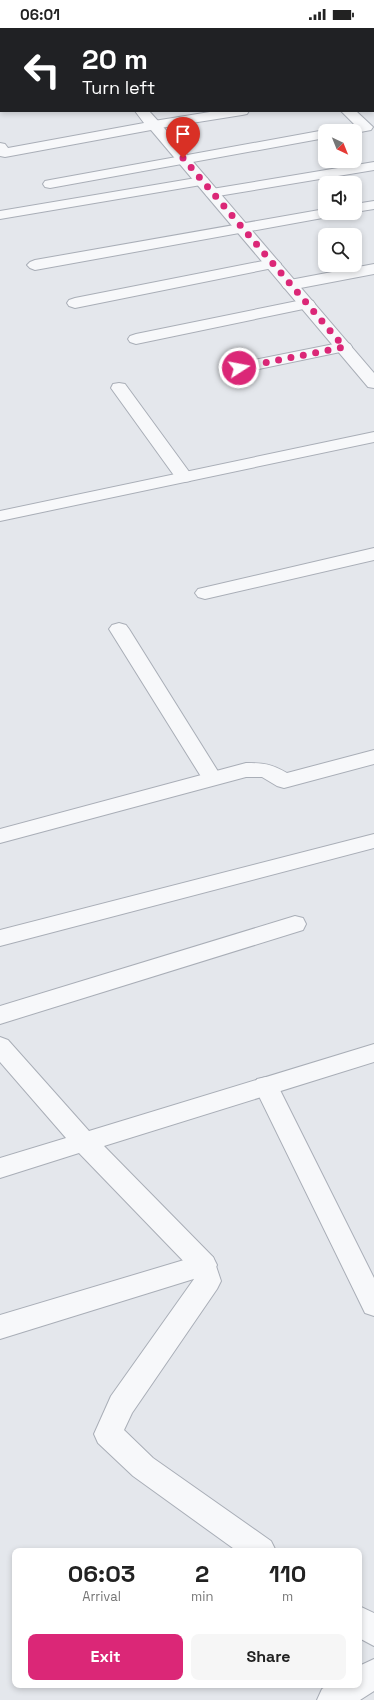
<!DOCTYPE html>
<style>
:root{--surface:#fff;--page:#f6f6f6;--text:#222;--muted:#767676;--accent:#db2777}
body{margin:0;font-family:"Space Grotesk",sans-serif;background:var(--page);color:var(--text);height:100vh;display:flex;flex-direction:column;font-size:15px;white-space:nowrap}
*{box-sizing:border-box;margin:0}
p{font-size:13px;color:var(--muted)}
.icon{flex:none;width:22px;height:22px;fill:none;stroke:currentColor;stroke-width:2;stroke-linecap:round;stroke-linejoin:round}
.map{position:relative;flex:1;overflow:hidden}
.drawer{position:absolute;left:12px;top:1520px;width:350px;height:140px;display:flex;flex-direction:column;background:var(--surface);border-radius:8px;box-shadow:0 2px 6px #0003}
.drawer>*{flex:none}
.guide{position:absolute;left:0px;top:0px;width:374px;height:84px;box-shadow:0 2px 6px #0003;background:#202124;color:#fff;overflow:hidden}
.needle{width:26px;rotate:137deg}
.fabs{position:absolute;left:318px;top:96px;display:grid;gap:8px}
.fabs a{display:grid;place-items:center;width:44px;height:44px;border-radius:8px;background:var(--surface);box-shadow:0 2px 6px #0003;font-size:20px}
.pin{position:absolute;display:grid;place-items:center;width:34px;height:34px;color:#fff;margin:-41px -17px;border-radius:50% 50% 50% 0;rotate:-45deg;box-shadow:0 0 4px #0007}
.pin .icon{rotate:45deg}
.me{position:absolute;width:44px;margin:-22px;rotate:79deg;stroke-linejoin:round;filter:drop-shadow(0 0 3px #0008)}
.turn{display:flex;align-items:center;gap:14px;height:84px;padding:0 16px;font-size:18px}
.turn .icon{width:52px;height:52px;stroke-width:2.5}
.turn b{display:block;font-size:28px;line-height:34px}
.eta{display:flex;justify-content:space-evenly;align-items:center;height:68px;text-align:center}
.eta b{font-size:24px;font-weight:700;line-height:28px}
.primary-button{display:flex;gap:8px;margin-top:auto;padding:8px 16px}
.primary-button a{flex:1;height:46px;border-radius:8px;background:var(--accent);color:#fff;font-size:16px;font-weight:700;line-height:46px;text-align:center}
.primary-button a+a{background:var(--page);color:var(--text)}
.status{display:flex;justify-content:space-between;align-items:center;height:28px;padding:0 20px;background:var(--surface);direction:ltr}
.status svg{height:11px;fill:currentColor}
.map>svg:first-child{display:block}
.lines{fill:none;stroke-linecap:round;stroke-linejoin:round}
.lane-casing{stroke:#a9aeb7;stroke-width:2}
.street-casing{stroke:#a9aeb7;stroke-width:2}
.lane{fill:#f7f8fa;fill-rule:evenodd}
.street{fill:#f7f8fa;fill-rule:evenodd}
.route{stroke:#db2777;stroke-width:7;stroke-dasharray:0 12.6}
</style>
<div class="status"><b>06:01</b><svg viewBox="0 0 49 12"><path d="M0 12V9h3v3zM5 12V6h3v6zM10 12V3h3v9zM15 12V0h3v12zM26 1h20v11H26zM47 4h2v5h-2z"/></svg></div>
<div class="map">
<svg width="374" height="1672" viewBox="0 0 374 1672">
<rect width="100%" height="100%" fill="#e4e7ec"/>
<g class="lines">
<!-- lane casing -->
<g class="lane-casing">
<g id="lane">
<rect x="0" y="18" width="1" height="8"/>
<polygon points="216,83 249,83 247,86 242,87 154,101 149,100 147,97 149,94 154,93"/>
<polygon points="341,83 356,83 373,99 371,102 355,105 355,103 336,103 338,100 355,97"/>
<polygon points="325,102 330,103 325,103 325,110 50,160 45,159 43,156 45,153 50,152"/>
<polygon points="374,134 374,142 212,169 207,168 205,165 207,162 212,161"/>
<polygon points="202,149 207,150 209,153 207,156 0,191 0,183"/>
<polygon points="374,173 374,181 355,184 355,176"/>
<polygon points="325,181 325,185 335,185 333,188 328,189 35,242 30,240 27,237 30,234 35,232"/>
<polygon points="273,231 278,233 281,236 278,239 75,280 69,278 67,275 69,272 75,270"/>
<polygon points="374,236 374,246 290,262 284,260 282,257 284,254 290,252"/>
<polygon points="307,271 313,273 315,276 313,279 136,316 130,314 128,311 130,308 136,306"/>
<polygon points="344,314 350,316 352,319 350,322 239,345 233,344 231,340 233,336 239,335"/>
<polygon points="119,355 125,356 190,445 193,449 190,453 184,454 178,453 111,360 113,356"/>
<polygon points="374,520 374,532 205,571 198,569 195,565 198,561"/>
<polygon points="119,595 126,597 129,601 219,745 223,750 219,755 212,757 205,755 109,601 112,597"/>
<polygon points="374,806 374,820 0,918 0,902"/>
<polygon points="295,888 303,890 306,896 303,902 0,996 0,978"/>
<polygon points="266,1049 275,1051 278,1058 374,1250 374,1288 365,1285 254,1058 257,1051"/>
<polygon points="204,1226 213,1229 217,1237 213,1245 0,1311 0,1287"/>
<polygon points="374,1631 374,1663 360,1672 317,1672 322,1661 328,1657 359,1657 359,1638"/>
</g>
</g>
<!-- street casing -->
<g class="street-casing">
<g id="street">
<rect x="64" y="0" width="13" height="1"/>
<polygon points="135,83 149,83 159,94 374,345 374,360 368,359 151,102 5,129 0,128 0,115 5,116 8,120 144,95"/>
<polygon points="374,404 374,414 0,493 0,483"/>
<path d="M374 722V736L284 760 277 758 262 749H246L0 815V801L246 735C264 735 271 736 287 745Z"/>
<polygon points="0,1009 8,1012 89,1103 374,1016 374,1034 104,1118 213,1229 221,1253 217,1261 132,1385 124,1402 153,1430 271,1513 276,1523 237,1523 133,1448 98,1415 94,1406 111,1368 194,1251 192,1242 79,1125 0,1150 0,1130 66,1110 0,1034"/>
<polygon points="359,1578 374,1585 374,1618 359,1610"/>
</g>
</g>
<!-- lane -->
<use href="#lane" class="lane"/>
<!-- street -->
<use href="#street" class="street"/>
</g>
<g class="lines">
<!-- route -->
<polyline class="route" points="183,130 344,319 239,340"/>
</g>
</svg>
<div class="fabs">
<a><svg class="needle" viewBox="-14 -14 28 28"><path d="M0-13l5 13h-10z" fill="#e53935"/><path d="M0 13l5-13h-10z" fill="#767676"/></svg></a>
<a><svg class="icon" aria-label="sound" viewBox="0 0 24 24"><path d="M4 9h4l5-4v14l-5-4H4zM17 9q2 3 0 6"/></svg></a>
<a><svg class="icon" aria-label="search" viewBox="0 0 24 24"><circle cx="10" cy="10" r="6"/><path d="M15 15l6 6"/></svg></a>
</div>
<div class="pin" style="left:183px;top:130px;background:#d93025"><svg class="icon" aria-label="arrive" viewBox="0 0 24 24"><path d="M6 21V4h12l-3 4 3 4H6"/></svg></div>
<svg class="me" style="left:239px;top:340px" viewBox="-20 -20 40 40"><circle r="17" fill="#db2777" stroke="#fff" stroke-width="3"/><path d="M0-11L8 9 0 5-8 9z" fill="#fff"/></svg>
<div class="guide">
<div class="turn"><svg class="icon" aria-label="left" viewBox="0 0 24 24"><path d="M17 20v-9H6M10 6l-5 5 5 5"/></svg><div><b>20 m</b>Turn left</div></div>
</div>
<section class="drawer">
<div class="eta">
<div><b>06:03</b><p>Arrival</p></div>
<div><b>2</b><p>min</p></div>
<div><b>110</b><p>m</p></div>
</div>
<div class="primary-button"><a>Exit</a><a>Share</a></div>
</section>
</div>
